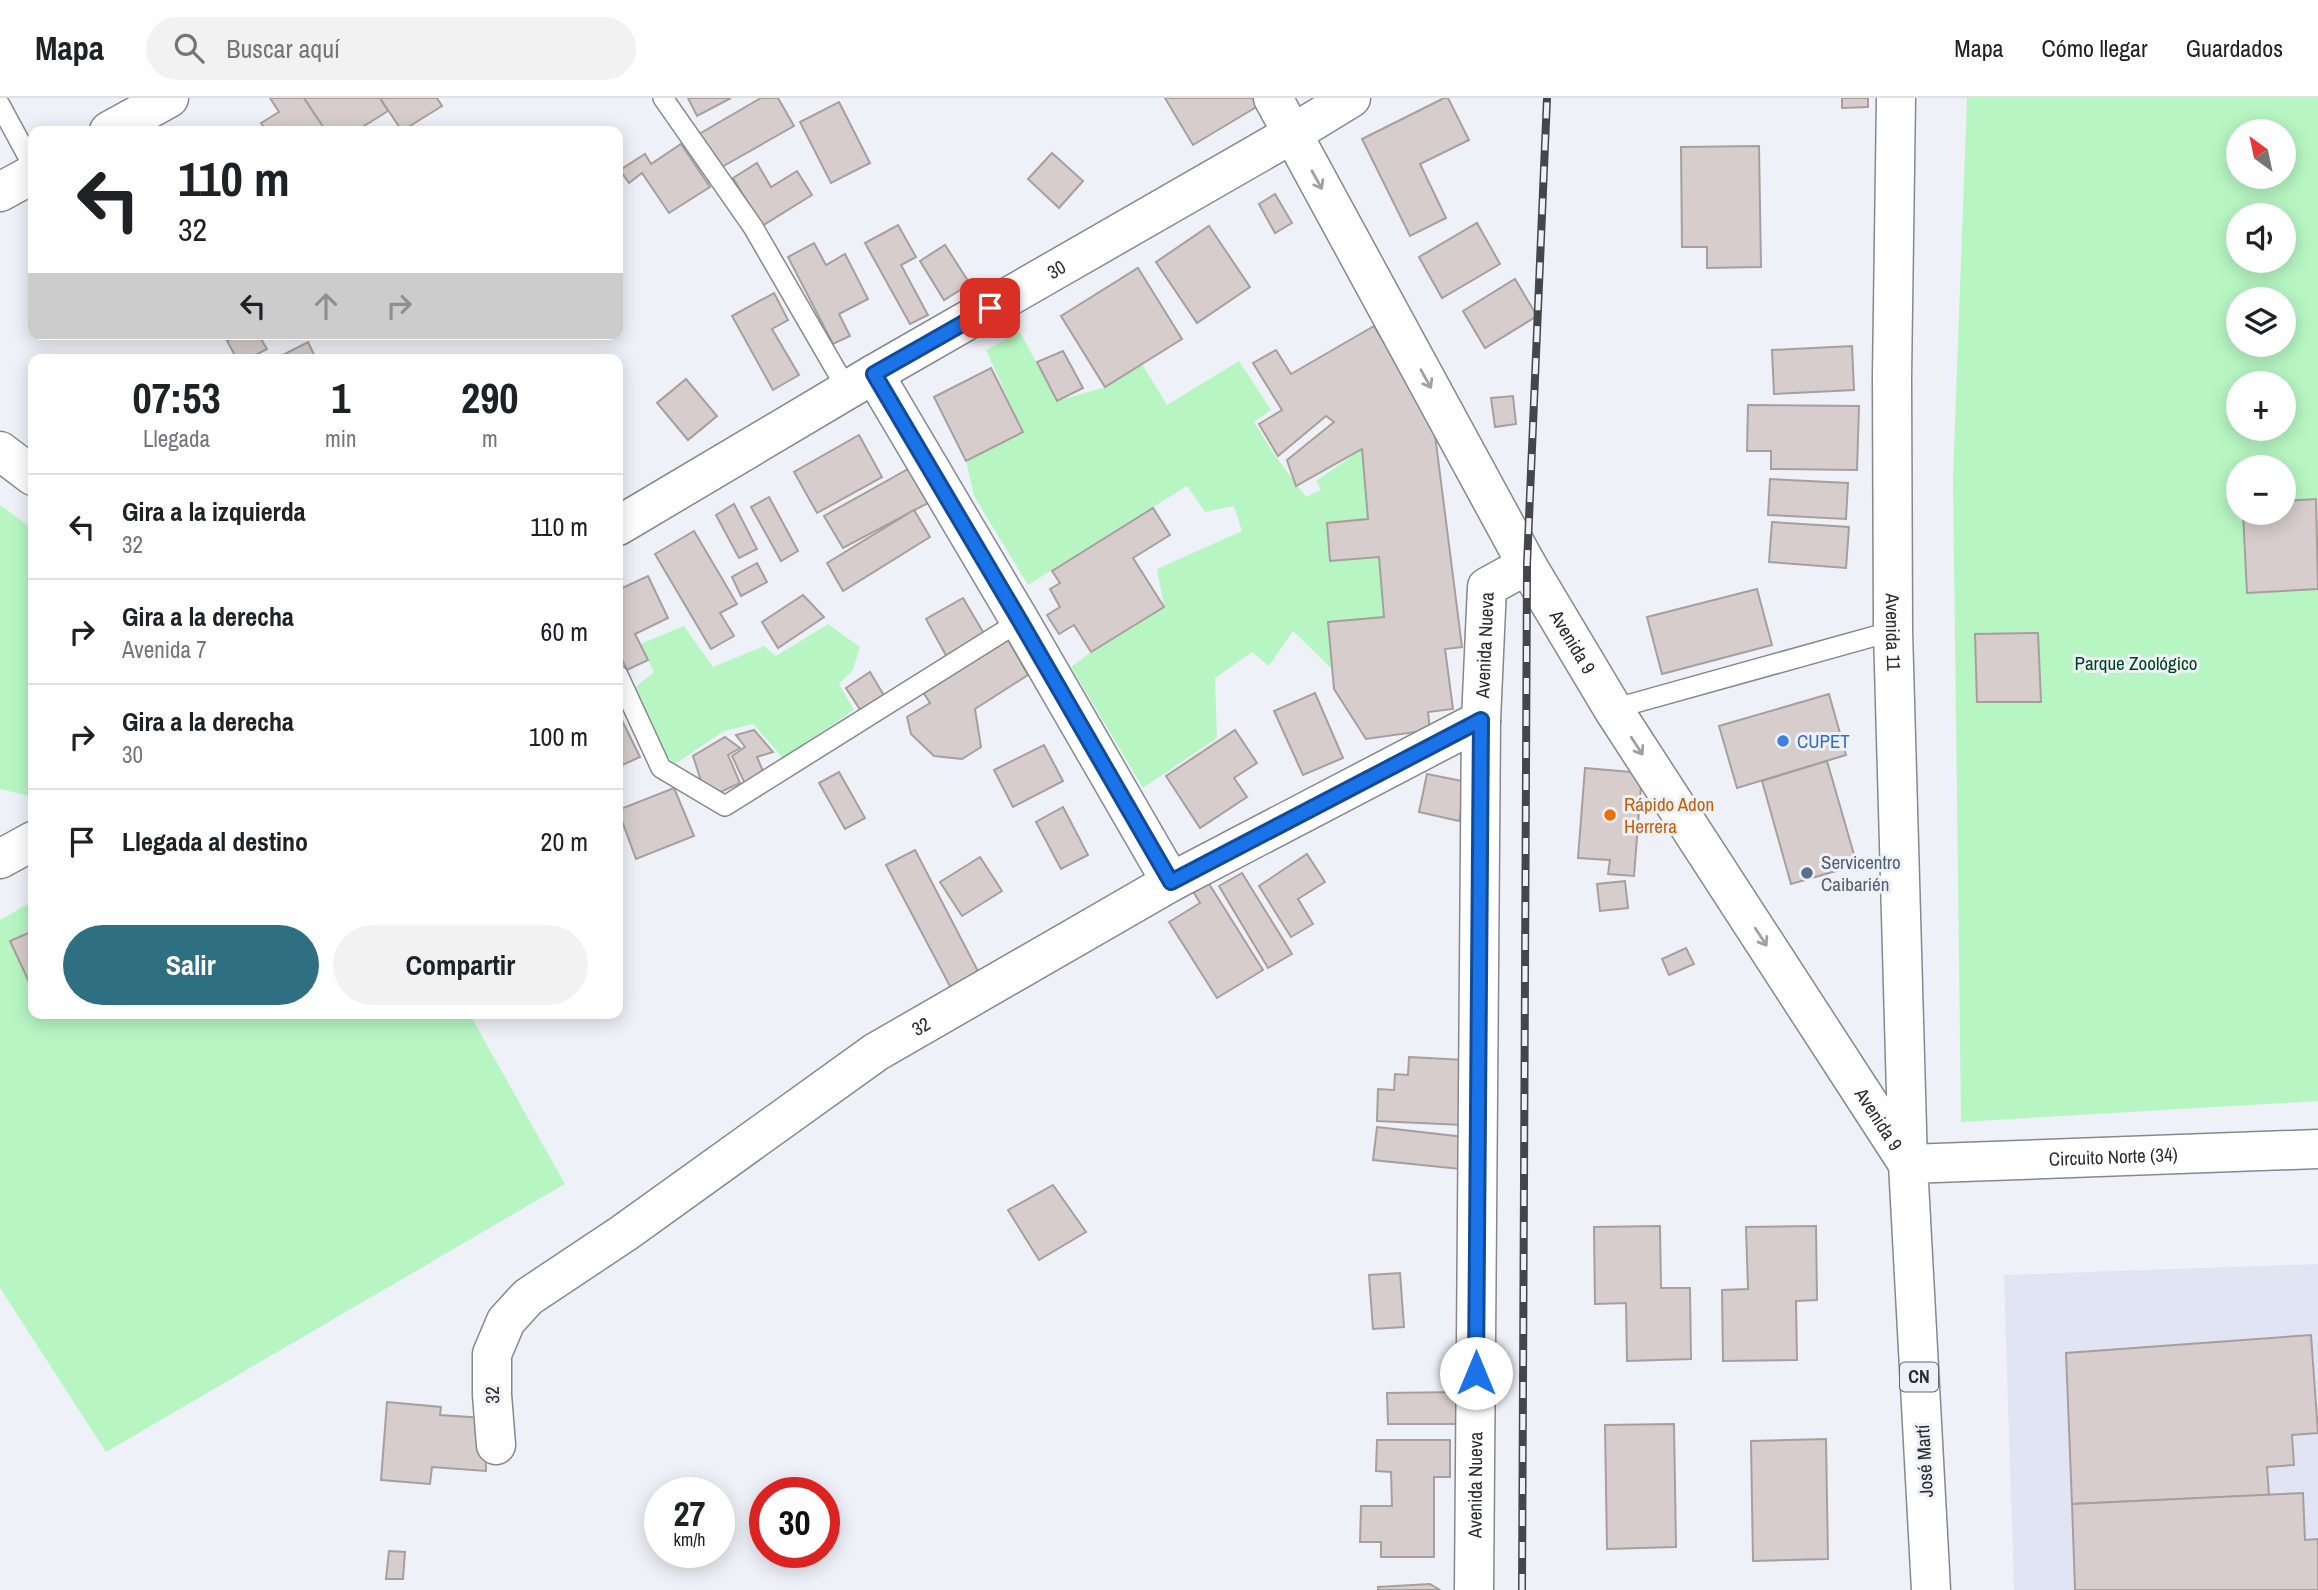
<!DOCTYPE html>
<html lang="es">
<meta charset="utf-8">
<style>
:root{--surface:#fff;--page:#f2f2f2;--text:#202124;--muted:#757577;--line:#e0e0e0;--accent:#2e6f82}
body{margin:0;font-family:"Archivo Narrow",sans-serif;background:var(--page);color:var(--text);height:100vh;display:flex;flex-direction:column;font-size:26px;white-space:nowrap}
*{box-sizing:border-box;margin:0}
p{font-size:23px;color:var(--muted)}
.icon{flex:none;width:38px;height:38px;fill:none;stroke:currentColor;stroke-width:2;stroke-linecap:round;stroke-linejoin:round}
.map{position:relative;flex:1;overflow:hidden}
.drawer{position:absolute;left:28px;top:256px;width:595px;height:665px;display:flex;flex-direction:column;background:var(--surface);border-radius:14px;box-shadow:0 4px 18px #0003}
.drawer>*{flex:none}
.hud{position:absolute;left:28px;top:28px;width:595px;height:214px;border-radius:14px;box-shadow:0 4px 18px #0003;background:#fff;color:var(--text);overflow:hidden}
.needle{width:46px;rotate:327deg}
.controls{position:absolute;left:2226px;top:21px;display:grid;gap:14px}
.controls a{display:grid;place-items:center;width:70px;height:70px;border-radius:50%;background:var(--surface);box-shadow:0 4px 18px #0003;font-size:35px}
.speed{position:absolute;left:644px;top:1379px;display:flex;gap:14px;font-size:35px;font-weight:700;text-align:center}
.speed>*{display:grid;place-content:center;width:91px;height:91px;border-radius:50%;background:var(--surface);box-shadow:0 4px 18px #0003;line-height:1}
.speed small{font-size:18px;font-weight:400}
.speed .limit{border:10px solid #d22;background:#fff;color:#111}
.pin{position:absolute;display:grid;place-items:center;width:60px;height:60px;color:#fff;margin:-30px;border-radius:14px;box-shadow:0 4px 10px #0006}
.me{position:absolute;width:77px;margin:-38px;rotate:0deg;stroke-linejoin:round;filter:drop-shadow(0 0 5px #0008)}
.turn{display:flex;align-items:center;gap:24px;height:147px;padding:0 35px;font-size:32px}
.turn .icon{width:91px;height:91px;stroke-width:2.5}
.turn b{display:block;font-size:49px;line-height:60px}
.lanes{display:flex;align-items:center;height:66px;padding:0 35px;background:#0003;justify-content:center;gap:35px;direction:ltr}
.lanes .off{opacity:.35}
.eta{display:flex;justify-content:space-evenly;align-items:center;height:119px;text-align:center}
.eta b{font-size:42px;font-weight:700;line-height:49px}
.cta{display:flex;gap:14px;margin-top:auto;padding:14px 35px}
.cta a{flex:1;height:80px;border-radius:42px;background:var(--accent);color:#fff;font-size:28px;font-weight:700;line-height:80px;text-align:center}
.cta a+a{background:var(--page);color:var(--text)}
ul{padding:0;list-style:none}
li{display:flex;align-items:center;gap:21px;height:105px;padding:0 35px;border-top:2px solid var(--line)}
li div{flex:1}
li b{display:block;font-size:26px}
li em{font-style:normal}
header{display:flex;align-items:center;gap:42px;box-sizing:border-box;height:98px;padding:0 35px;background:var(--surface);border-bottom:2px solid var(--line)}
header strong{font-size:33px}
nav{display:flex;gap:38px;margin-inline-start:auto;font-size:24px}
.search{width:490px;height:63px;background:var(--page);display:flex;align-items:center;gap:18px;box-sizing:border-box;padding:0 24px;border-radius:38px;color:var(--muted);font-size:26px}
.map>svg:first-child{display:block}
.built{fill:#e1e5f3}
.green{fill:#b7f6c3;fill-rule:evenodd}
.building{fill:#d6cdcc;stroke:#a79f9e;stroke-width:2}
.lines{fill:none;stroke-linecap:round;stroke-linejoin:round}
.service-casing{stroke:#87888f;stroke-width:22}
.minor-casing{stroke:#87888f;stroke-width:41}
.secondary-casing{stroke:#87888f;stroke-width:41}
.primary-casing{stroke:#87888f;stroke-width:41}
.service{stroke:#fff;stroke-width:19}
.minor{stroke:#fff;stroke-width:38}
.secondary{stroke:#fff;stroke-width:38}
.primary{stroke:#fff;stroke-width:38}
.rail-casing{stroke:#454649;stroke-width:8}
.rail{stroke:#eff1f8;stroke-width:5;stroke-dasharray:16;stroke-linecap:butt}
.oneway{stroke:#a0a0a1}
.route-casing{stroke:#114b97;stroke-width:18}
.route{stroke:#1a73e8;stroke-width:12}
.shop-dot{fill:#3f7fe0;stroke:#eff1f8;stroke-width:2.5}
.food-dot{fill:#e8710a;stroke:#eff1f8;stroke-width:2.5}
.service-dot{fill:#5c6f8a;stroke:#eff1f8;stroke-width:2.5}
.labels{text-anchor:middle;stroke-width:6;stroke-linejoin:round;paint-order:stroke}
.shield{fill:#eff1f8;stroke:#66676b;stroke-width:2}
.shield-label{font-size:18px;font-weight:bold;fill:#2b2c2f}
.street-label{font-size:19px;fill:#2b2c2f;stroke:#eff1f8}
.park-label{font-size:19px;fill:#01431a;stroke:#eff1f8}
.shop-label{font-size:19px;fill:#366cbe;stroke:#eff1f8;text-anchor:start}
.food-label{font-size:19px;fill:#c56008;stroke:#eff1f8;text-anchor:start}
.service-label{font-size:19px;fill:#4e5e75;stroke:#eff1f8;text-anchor:start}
</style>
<header>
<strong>Mapa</strong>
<div class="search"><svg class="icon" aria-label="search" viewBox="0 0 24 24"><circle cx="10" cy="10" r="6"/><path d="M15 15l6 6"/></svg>Buscar aquí</div>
<nav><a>Mapa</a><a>Cómo llegar</a><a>Guardados</a></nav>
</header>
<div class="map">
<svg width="2318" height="1492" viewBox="0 0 2318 1492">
<rect width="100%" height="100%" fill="#eff1f8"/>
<!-- built -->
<polygon class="built" points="2318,1166 2318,1492 2014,1492 2004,1177"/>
<!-- green -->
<g class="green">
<path d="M1967 0H2318V1003L1961 1024 1953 380ZM2238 33H2284V79H2238ZM2238 117H2284V163H2238ZM2238 201H2284V247H2238ZM2238 285H2284V331H2238ZM2238 369H2284V415H2238Z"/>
<polygon points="1020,234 1057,303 1105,289 1142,266 1167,307 1239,263 1271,312 1254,324 1276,359 1306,399 1321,392 1316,383 1362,351 1368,421 1327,425 1330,463 1379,459 1384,519 1332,571 1293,533 1269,568 1252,554 1215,580 1217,640 1143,690 1071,569 1091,554 1164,509 1157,471 1242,433 1234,408 1205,414 1187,388 1028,487 974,398 966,363 1023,334 986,252"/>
<polygon points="0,407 33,431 33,699 0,691"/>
<polygon points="828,526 860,549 853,572 839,586 854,612 783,660 753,626 724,633 675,666 663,654 632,592 654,574 640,546 684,528 713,569 764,548 776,558"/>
<polygon points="33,803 33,915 469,915 565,1086 106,1354 0,1190 0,822"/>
</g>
<!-- building -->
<g class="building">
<polygon points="270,0 304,0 326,33 266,33 261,25 279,14"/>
<polygon points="304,0 380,0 388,13 356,33 326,33"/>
<polygon points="380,0 437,0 442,8 402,33"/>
<polygon points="688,0 731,0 697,18"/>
<polygon points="761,0 778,0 794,28 720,70 699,36"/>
<polygon points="1165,0 1253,0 1258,8 1193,47"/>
<polygon points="1444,0 1448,0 1469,42 1420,66 1446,120 1410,138 1362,41"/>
<polygon points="1842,0 1868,0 1868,9 1842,10"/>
<polygon points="839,4 870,65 831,85 800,24"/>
<polygon points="681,46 710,89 669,115 642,75 629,85 620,72 645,56 651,66"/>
<polygon points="1759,48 1761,169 1707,170 1707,149 1682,149 1681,49"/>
<polygon points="1052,55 1083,83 1059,110 1028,81"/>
<polygon points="757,65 771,89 797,73 812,97 762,128 733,80"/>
<polygon points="1275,96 1292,125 1275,135 1259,106"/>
<polygon points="1477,125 1500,166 1442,200 1419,159"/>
<polygon points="898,127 916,159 901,167 928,217 910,226 865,145"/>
<polygon points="1209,128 1250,189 1197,225 1156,164"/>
<polygon points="814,145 826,167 845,156 868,201 839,216 850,238 833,246 788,159"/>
<polygon points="945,147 970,186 944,202 920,163"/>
<polygon points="1138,170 1182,241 1105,289 1061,218"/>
<polygon points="1515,181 1537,218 1485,250 1463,213"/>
<polygon points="774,195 788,222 772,231 799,277 773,292 732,218"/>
<polygon points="1374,228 1434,329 1462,549 1445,551 1453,611 1428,614 1430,632 1366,641 1334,591 1328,524 1384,519 1379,459 1330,463 1327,425 1368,421 1362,351 1296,388 1287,362 1334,324 1326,318 1278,358 1259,326 1282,312 1253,265 1276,252 1291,276"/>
<polygon points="240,236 258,236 267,251 248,261 237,261 227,243"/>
<polygon points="308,244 316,261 275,261"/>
<polygon points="1852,248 1854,292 1774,296 1772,252"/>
<polygon points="1063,253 1083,290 1057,303 1037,264"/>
<polygon points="991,270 1023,334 966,363 934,299"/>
<polygon points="686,281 717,318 688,342 657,305"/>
<polygon points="1513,298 1516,326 1495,329 1491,300"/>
<polygon points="1748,307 1859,308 1857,372 1771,371 1771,353 1747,353"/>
<polygon points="859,337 882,379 817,415 794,374"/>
<polygon points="908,371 928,405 843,450 824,418"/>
<polygon points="1770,381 1848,385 1846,421 1768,417"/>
<polygon points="769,399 798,453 781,463 751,409"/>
<polygon points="2316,401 2318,491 2247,495 2243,415 2284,415 2284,403"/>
<polygon points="734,406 757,451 739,460 716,417"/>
<polygon points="1153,410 1170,437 1133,460 1164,509 1091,554 1074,527 1059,536 1047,517 1060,509 1050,491 1060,485 1052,473"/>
<polygon points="914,412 930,439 843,493 827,465"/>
<polygon points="1772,424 1849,429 1846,470 1769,464"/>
<polygon points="694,433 737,506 720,515 734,538 711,551 655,456"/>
<polygon points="757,465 767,484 741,498 732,479"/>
<polygon points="648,478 668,520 635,536 648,562 627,572 618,553 618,492"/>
<polygon points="1757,491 1772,547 1662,576 1647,519"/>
<polygon points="803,497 824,519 778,550 762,524"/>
<polygon points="963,500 986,539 948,561 926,521"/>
<polygon points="2038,535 2041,604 1977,604 1975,536"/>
<polygon points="1007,540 1028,577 975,611 981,649 962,661 934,658 911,636 907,619 930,605 923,594"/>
<polygon points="870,574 886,601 863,616 846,590"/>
<polygon points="1315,595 1343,660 1303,677 1274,613"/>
<polygon points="1829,596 1846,657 1737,690 1719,628"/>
<polygon points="618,614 640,659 618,669"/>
<polygon points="754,632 773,654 757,659 765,678 746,688 732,658 745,649 736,637"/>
<polygon points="1235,632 1257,665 1234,680 1247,699 1200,730 1166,678"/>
<polygon points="725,639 740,650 728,657 740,685 714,697 703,689 693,658"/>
<polygon points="1044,647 1063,683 1013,709 994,672"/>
<polygon points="1827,663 1857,767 1791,786 1762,683"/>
<polygon points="1585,670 1642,675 1634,778 1608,776 1610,762 1578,760"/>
<polygon points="839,674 865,720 845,731 819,685"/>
<polygon points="1427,676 1467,684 1459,723 1419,714"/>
<polygon points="674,690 694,738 636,761 618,712"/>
<polygon points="1063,709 1088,757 1061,771 1036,724"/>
<polygon points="915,752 981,879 953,894 886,767"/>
<polygon points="1307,756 1325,784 1298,801 1313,826 1291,839 1259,788"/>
<polygon points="980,759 1002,793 962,818 940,784"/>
<polygon points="1242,775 1292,856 1268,870 1219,788"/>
<polygon points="1206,781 1263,872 1217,900 1169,824 1200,805 1191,790"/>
<polygon points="1625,783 1628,810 1600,813 1597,786"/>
<polygon points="33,833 33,884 30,886 10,843"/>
<polygon points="1686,850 1694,866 1669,877 1662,861"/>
<polygon points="1409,959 1465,962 1462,1027 1377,1023 1378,991 1394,992 1395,976 1408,977"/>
<polygon points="1377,1029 1464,1039 1460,1071 1373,1062"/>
<polygon points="1053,1087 1086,1134 1039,1162 1008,1112"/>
<polygon points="1660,1128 1661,1190 1690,1190 1691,1261 1627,1263 1626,1205 1595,1206 1594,1129"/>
<polygon points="1816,1128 1817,1202 1796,1203 1797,1262 1723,1263 1722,1192 1748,1191 1746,1129"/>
<polygon points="1400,1175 1404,1229 1373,1231 1369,1177"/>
<polygon points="2311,1237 2318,1335 2292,1337 2294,1367 2267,1369 2269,1397 2072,1406 2066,1255"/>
<polygon points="1457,1294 1457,1326 1388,1326 1387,1295"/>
<polygon points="387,1304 441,1309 440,1317 485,1320 486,1373 432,1369 430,1386 381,1382"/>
<polygon points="1674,1326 1676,1449 1607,1451 1605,1327"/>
<polygon points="1826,1341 1828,1461 1753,1463 1751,1343"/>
<polygon points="1377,1342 1450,1342 1450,1379 1434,1379 1434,1459 1381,1459 1381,1444 1360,1444 1361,1408 1392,1408 1391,1374 1376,1373"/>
<polygon points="2303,1395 2305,1442 2318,1441 2318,1492 2075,1492 2072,1406"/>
<polygon points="389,1453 405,1454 403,1481 386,1481"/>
<polygon points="1430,1486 1440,1492 1378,1492 1378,1489"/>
</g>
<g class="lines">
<!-- service casing -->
<g class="service-casing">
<g id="service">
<polyline points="663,0 753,129 848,293"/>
<polyline points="0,7 33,68"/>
<polyline points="618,577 661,670 725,708 1020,523"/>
<polyline points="1613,611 1893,533"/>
</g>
</g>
<!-- minor casing -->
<g class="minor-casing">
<g id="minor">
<polyline points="109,33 169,0"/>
<polyline points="0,94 33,76"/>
<polyline points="874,276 1020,523 1171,784"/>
<polyline points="0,353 33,378"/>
<path id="s1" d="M618 428 874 276 1292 36 1351 0"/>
<polyline points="0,761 33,743"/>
<path id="s2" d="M496 1347 492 1297V1256L506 1223 528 1199 624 1135 876 954 1171 784 1481 622"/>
<path id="s3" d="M1474 1492 1481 622 1487 489 1527 467"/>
</g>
</g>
<!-- secondary casing -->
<g class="secondary-casing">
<g id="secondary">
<path id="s4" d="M1273 0 1527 467 1613 611 1908 1066"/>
<path id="s5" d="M1896 0 1892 279 1893 533 1908 1066"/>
</g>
</g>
<!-- primary casing -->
<g class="primary-casing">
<g id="primary">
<path id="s6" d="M1931 1492 1908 1066 2318 1051"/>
</g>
</g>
<!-- service -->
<use href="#service" class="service"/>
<!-- minor -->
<use href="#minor" class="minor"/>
<!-- secondary -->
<use href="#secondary" class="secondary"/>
<!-- primary -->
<use href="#primary" class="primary"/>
<!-- rail casing -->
<g class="rail-casing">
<polyline id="rail" points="1522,1492 1527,467 1547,0"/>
</g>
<!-- rail -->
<use href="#rail" class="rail"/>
</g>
<!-- one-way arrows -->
<defs><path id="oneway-shaft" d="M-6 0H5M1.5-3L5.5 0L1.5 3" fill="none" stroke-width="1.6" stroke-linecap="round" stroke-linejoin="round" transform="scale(1.75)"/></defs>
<g class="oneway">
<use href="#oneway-shaft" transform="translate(1317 82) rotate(61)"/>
<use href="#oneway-shaft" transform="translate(1426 281) rotate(61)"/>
<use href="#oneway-shaft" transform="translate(1637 648) rotate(57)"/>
<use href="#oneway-shaft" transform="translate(1761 839) rotate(57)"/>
</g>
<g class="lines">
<!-- route casing -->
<g class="route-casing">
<polyline id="route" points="990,210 874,276 1020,523 1171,784 1481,622 1476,1275"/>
</g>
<!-- route -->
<use href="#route" class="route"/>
</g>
<!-- markers -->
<circle class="shop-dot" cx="1783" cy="643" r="7"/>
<circle class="food-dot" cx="1610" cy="717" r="7"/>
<circle class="service-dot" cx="1807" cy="775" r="7"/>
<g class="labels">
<!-- shield labels -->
<rect class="shield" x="1900" y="1264.5" width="38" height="29" rx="5"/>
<g class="shield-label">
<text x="1919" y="1285">CN</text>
</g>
<!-- street labels -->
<g class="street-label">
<text dy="7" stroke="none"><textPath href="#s1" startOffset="508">30</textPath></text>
<text dy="7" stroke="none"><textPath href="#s5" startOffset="534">Avenida 11</textPath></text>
<text dy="7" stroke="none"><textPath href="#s4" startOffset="621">Avenida 9</textPath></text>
<text dy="7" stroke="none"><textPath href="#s3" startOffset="945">Avenida Nueva</textPath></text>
<text dy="7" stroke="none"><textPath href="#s2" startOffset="637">32</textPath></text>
<text dy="7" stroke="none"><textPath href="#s4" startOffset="1188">Avenida 9</textPath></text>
<text dy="7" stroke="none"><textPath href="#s6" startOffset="632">Circuito Norte (34)</textPath></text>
<text transform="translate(492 1297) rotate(-92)" y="7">32</text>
<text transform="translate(1924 1363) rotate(-93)" y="7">José Martí</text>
<text dy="7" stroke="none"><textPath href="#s3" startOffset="105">Avenida Nueva</textPath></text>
</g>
<!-- park labels -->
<g class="park-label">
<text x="2136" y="572">Parque Zoológico</text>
</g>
<!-- shop labels -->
<g class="shop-label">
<text x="1797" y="650">CUPET</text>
</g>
<!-- food labels -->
<g class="food-label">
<text x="1624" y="713">Rápido Adon<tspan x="1624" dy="22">Herrera</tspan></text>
</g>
<!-- service labels -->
<g class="service-label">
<text x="1821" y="771">Servicentro<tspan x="1821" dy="22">Caibarién</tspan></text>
</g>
</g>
</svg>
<div class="controls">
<a><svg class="needle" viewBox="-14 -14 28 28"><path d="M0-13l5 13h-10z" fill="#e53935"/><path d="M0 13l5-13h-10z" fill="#757577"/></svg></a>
<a><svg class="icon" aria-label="sound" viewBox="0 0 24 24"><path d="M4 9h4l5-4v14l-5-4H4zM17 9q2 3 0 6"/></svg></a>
<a><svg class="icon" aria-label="layers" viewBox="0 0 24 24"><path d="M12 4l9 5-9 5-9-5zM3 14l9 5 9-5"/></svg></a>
<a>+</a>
<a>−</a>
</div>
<div class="speed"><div>27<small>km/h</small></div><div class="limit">30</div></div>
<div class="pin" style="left:990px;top:210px;background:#d93025"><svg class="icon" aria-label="arrive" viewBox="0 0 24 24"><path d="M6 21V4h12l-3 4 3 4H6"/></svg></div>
<svg class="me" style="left:1476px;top:1275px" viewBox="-20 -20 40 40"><circle r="19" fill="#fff"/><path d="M0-13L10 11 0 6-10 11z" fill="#1a73e8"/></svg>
<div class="hud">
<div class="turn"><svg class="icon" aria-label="left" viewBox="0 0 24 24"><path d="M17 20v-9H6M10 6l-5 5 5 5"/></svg><div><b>110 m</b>32</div></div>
<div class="lanes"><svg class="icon" aria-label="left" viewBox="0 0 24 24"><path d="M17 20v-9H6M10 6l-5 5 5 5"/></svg><svg class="icon off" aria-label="ahead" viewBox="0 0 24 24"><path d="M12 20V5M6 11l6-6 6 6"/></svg><svg class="icon off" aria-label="right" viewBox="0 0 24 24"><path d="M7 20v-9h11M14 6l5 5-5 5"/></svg></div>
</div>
<section class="drawer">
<div class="eta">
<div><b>07:53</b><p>Llegada</p></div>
<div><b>1</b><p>min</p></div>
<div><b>290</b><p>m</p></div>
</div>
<ul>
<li><svg class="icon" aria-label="left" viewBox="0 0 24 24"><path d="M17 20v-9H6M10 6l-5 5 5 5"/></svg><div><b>Gira a la izquierda</b><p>32</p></div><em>110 m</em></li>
<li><svg class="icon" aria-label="right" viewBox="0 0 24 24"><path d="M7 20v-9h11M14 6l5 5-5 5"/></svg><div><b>Gira a la derecha</b><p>Avenida 7</p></div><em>60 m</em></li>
<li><svg class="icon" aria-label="right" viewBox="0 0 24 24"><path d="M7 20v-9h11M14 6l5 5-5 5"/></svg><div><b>Gira a la derecha</b><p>30</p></div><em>100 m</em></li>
<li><svg class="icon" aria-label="arrive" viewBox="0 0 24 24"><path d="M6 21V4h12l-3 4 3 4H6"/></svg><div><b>Llegada al destino</b></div><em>20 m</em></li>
</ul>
<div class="cta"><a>Salir</a><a>Compartir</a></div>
</section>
</div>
